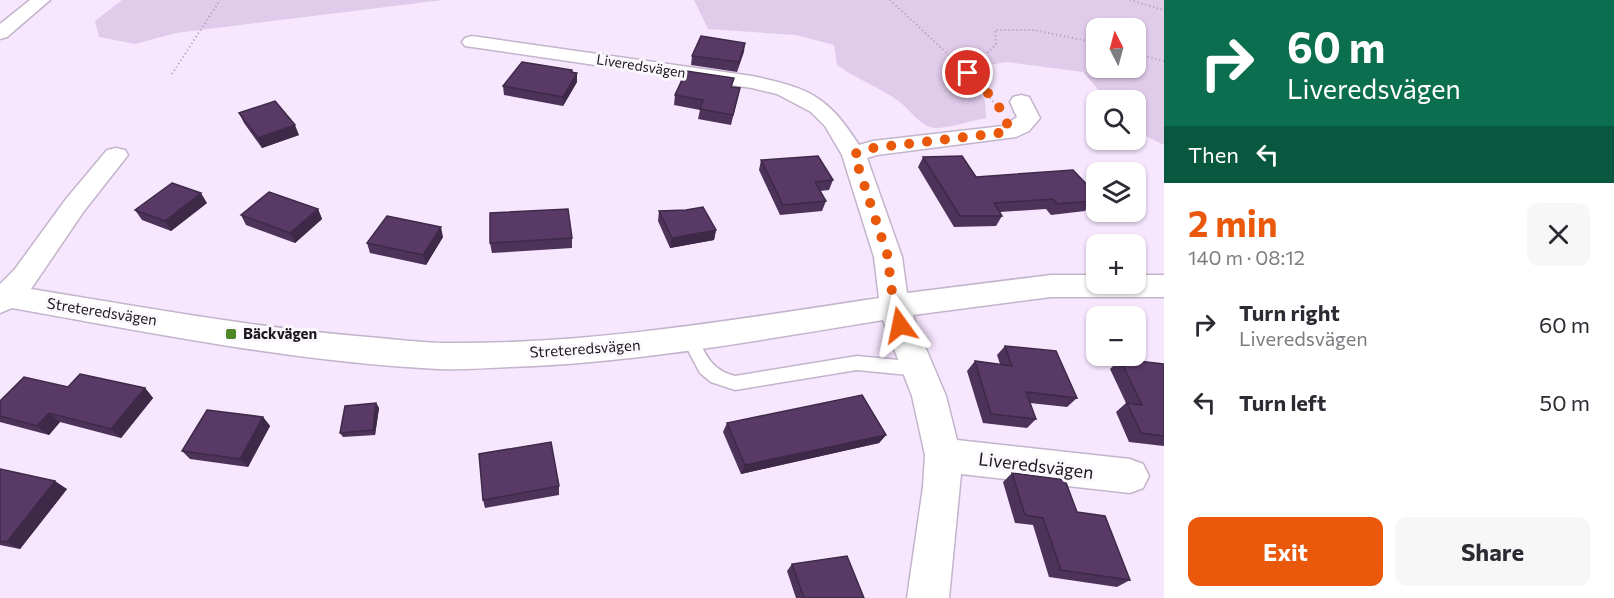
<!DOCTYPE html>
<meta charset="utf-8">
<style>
:root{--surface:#fff;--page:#f7f7f7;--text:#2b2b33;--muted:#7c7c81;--accent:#ea580c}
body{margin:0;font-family:Commissioner,sans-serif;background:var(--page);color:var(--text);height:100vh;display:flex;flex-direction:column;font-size:22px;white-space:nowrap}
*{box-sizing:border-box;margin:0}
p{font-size:20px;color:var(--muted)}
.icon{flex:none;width:33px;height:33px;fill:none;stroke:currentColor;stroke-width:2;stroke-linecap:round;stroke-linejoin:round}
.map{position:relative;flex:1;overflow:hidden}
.drawer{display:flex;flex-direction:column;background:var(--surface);width:450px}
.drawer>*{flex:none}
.hud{background:#0b6e4f;color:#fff;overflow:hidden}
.needle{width:39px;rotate:354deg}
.tools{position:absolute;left:1086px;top:18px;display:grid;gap:12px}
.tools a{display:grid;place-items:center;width:60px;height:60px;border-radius:12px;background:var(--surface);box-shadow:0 2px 4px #0004;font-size:30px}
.pin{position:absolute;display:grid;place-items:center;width:51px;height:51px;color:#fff;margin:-26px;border:3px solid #fff;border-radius:50%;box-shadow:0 2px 6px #0007}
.me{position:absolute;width:66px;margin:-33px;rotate:348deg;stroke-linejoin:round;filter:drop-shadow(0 0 4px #0008)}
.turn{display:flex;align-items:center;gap:21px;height:126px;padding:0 24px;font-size:27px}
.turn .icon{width:78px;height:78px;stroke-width:2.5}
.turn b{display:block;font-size:42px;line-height:51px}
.then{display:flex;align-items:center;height:57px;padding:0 24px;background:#0003;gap:12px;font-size:22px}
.round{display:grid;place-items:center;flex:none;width:63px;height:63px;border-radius:12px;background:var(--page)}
.summary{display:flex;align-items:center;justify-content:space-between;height:102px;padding:0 24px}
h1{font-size:36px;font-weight:700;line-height:45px;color:var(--accent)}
.button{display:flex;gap:12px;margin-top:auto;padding:12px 24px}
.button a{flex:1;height:69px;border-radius:12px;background:var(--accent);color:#fff;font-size:24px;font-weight:700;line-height:69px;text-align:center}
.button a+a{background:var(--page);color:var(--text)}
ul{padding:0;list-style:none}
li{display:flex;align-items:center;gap:18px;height:78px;padding:0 24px}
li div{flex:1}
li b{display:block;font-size:22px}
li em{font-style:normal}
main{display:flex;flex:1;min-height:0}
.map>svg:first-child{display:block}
.green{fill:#e1cbeb;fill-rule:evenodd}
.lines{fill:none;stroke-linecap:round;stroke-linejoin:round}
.lane-casing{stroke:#c4b4cb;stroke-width:3}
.street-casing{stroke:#c4b4cb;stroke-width:3}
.path{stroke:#a79aac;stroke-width:2;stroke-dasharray:1 3;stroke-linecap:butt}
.lane{fill:#fff;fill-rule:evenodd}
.street{fill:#fff;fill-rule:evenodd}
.wall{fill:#4d3259}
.shaded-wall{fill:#3e2948}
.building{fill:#593a67;stroke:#3e2948;stroke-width:1.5}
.route{stroke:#ea580c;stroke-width:10;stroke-dasharray:0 18}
.poi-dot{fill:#4e8724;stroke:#fbf8fd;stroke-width:2}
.labels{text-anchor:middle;stroke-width:6;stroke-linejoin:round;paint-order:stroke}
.far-street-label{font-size:14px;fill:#1d171f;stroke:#fbf8fd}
.street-label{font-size:15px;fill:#1d171f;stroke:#fbf8fd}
.poi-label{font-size:15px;font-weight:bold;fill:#1d171f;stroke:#fbf8fd;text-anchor:start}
.near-street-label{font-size:18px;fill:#1d171f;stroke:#fbf8fd}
</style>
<main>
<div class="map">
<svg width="1164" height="598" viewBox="0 0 1164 598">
<rect width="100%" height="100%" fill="#f6e6fe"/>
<!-- green -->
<g class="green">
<polygon points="122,0 443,0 176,33 135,44 99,37 95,21"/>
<path d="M694 0H1164V145L1136 131V100H1107L1083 72 1006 62 961 70 985 100 986 118C970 121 950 128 935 128 921 127 911 111 901 103 881 87 857 80 837 65L834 45 796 35 708 29ZM1096 28H1136V68H1096Z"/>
</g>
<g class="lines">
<!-- lane casing -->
<g class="lane-casing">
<path id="lane" d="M690 333 696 335C706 355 711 370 735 376L857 356 919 362 925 364 927 369 925 374 919 376 857 370 735 390 711 382 700 373 682 339 684 335Z"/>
</g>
<!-- street casing -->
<g class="street-casing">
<g id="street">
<polygon points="30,0 50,0 7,37 0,39 0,24"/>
<path d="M472 36 752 76C809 88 827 95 859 145L873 141 1003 126 1017 117 1010 102 1013 97 1021 95 1029 97 1040 118 1029 131 1016 137 877 155 867 158 902 257 907 293 1051 275H1096V284H1136V275H1164V297H1051L913 315 916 325 946 396 957 440 1130 459 1143 464 1149 476 1143 488 1130 493 961 474 949 598H907L923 487 925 455 912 396 883 320C760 340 636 363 511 367 487 368 462 370 438 369 295 362 153 333 12 308L0 313V284L15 269 66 199 107 150 116 148 125 150 128 155 84 211 31 289C143 307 255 328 368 337 392 339 417 342 441 343 588 345 734 320 879 298L874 257 842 155 825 126 811 112 777 94 752 88 465 46 462 42 465 38Z"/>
</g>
</g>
<!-- path -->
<g class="path">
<polyline points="890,0 968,73 996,105"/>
<polyline points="1130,0 1164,10"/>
<polyline points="1136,54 1164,61"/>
<polyline points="968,73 996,44 995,30 1034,30 1096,43"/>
<polyline points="172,74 220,0"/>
</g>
<!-- lane -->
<use href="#lane" class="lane"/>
<!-- street -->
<use href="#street" class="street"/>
</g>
<!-- wall -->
<g class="wall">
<polygon points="745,43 737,72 691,65 692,56"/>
<polygon points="572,70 573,73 577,73 577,82 563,106 504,95 503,86"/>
<polygon points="732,87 740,88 731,125 698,119 700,110 674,105 675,95"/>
<polygon points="239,113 299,135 262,148 244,123"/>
<polygon points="923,157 976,177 1096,194 1096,200 1091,207 1088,207 1085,211 1051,215 1046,209 1000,212 1002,216 996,226 954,227 918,167"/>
<polygon points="761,160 833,180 829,190 820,191 826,201 822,211 780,215 759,170"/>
<polygon points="207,203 171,231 142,220 135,210"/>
<polygon points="318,209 322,219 295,243 246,225 241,215"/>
<polygon points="659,211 716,230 714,240 670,248 658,221"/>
<polygon points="443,237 426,265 370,253 367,243"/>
<polygon points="572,238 572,248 492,253 490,243"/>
<polygon points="1005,346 1077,398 1067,407 1030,403 1036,419 1027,428 983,423 967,371 975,361 1000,364 997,355"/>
<polygon points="1120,359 1164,364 1164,446 1129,442 1116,412 1126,403 1110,369"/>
<polygon points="68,387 145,388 153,398 121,438 60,422 49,435 0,422 0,401"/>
<polygon points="376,403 379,408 375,435 343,437 340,433"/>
<polygon points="263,417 270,426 248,467 190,459 182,451"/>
<polygon points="727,423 886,435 879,443 741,474 723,432"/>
<polygon points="0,469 67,489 20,549 0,545"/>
<polygon points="1012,473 1077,512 1130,580 1117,587 1049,577 1033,525 1015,523 1003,482"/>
<polygon points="559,486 559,495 485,508 483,500"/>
<polygon points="792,564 864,598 796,598 787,571"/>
</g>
<!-- shaded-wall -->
<g class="shaded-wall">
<polygon points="745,43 744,52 737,72 739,62"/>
<polygon points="577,73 577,82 563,106 563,97"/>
<polygon points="295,125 299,135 262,148 258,138"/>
<polygon points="201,193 207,203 171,231 165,221"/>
<polygon points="318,209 322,219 295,243 290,233"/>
<polygon points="441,227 443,237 426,265 423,255"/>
<polygon points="716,230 714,240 670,248 672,238"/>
<polygon points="145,388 153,398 121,438 111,429"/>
<polygon points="376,403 379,408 375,435 373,430"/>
<polygon points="49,413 60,422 49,435 37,426"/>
<polygon points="263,417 270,426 248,467 240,459"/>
<polygon points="886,435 879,443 741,474 745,465"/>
<polygon points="55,481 67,489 20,549 7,542"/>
</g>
<!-- building -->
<g class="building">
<polygon points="701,36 745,43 739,62 692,56"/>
<polygon points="522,62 572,70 571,72 577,73 563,97 503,86"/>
<polygon points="686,71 734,78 731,87 740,88 733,115 700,109 703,100 675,95"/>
<polygon points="275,101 295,125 258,138 239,113"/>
<polygon points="818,156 833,180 815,182 826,201 783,205 761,160"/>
<polygon points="962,156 976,177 1073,170 1096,194 1096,197 1089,198 1092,201 1058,204 1053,199 994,203 1002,216 960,216 923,157"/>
<polygon points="172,183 201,193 165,221 135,210"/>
<polygon points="269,192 318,209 290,233 241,215"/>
<polygon points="703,207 716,230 672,238 659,211 686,210"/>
<polygon points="568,209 572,238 490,243 490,213"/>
<polygon points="387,216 441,227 423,255 367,243"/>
<polygon points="1005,346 1056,351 1077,398 1026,392 1036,419 991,414 975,361 1012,366"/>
<polygon points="1120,359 1164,364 1164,436 1141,433 1127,403 1142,405"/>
<polygon points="80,374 145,388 111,429 49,413 37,426 0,416 0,401 24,377 68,387"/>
<polygon points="862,395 886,435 745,465 727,423"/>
<polygon points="376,403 373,430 340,433 345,406"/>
<polygon points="207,410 263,417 240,459 182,451"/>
<polygon points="551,442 559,486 483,500 479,454"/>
<polygon points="0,469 55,481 7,542 0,541"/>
<polygon points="1012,473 1065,480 1077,512 1105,516 1130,580 1061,570 1043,518 1025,515"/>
<polygon points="847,556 864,598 804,598 792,564"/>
</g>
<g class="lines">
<!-- route -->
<path class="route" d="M900 325 891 287 888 257 854 154 873 148 1008 132C1009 111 982 87 968 73"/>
</g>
<!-- markers -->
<rect class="poi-dot" x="225" y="328" width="12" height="12" rx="3"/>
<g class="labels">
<!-- far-street labels -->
<g class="far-street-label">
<text transform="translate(641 66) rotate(9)" y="5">Liveredsvägen</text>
</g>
<!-- street labels -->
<g class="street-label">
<text transform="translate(102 312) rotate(9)" y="5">Streteredsvägen</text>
<text transform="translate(585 349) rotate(-4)" y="5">Streteredsvägen</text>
</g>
<!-- poi labels -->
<g class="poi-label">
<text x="243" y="339">Bäckvägen</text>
</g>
<!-- near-street labels -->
<g class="near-street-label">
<text transform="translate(1036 466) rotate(7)" y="6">Liveredsvägen</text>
</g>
</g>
</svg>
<div class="tools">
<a><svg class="needle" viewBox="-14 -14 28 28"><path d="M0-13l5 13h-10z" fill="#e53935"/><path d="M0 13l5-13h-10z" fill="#7c7c81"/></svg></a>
<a><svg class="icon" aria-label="search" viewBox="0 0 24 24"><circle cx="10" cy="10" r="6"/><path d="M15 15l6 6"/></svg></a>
<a><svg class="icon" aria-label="layers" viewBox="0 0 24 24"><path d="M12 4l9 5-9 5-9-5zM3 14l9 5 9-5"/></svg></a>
<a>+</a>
<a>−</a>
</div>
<div class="pin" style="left:968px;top:73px;background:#d93025"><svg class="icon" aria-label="arrive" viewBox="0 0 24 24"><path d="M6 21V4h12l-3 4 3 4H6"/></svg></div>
<svg class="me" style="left:900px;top:325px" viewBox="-20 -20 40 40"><path d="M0-17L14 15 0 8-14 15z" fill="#ea580c" stroke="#fff" stroke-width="4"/></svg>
</div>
<section class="drawer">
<div class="hud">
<div class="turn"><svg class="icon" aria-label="right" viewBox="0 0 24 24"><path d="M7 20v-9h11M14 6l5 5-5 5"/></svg><div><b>60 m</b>Liveredsvägen</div></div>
<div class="then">Then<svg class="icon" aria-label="left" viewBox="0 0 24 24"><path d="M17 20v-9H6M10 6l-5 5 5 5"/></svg></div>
</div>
<div class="summary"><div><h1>2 min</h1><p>140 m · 08:12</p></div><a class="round"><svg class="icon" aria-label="close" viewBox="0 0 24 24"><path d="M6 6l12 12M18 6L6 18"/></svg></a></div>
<ul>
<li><svg class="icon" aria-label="right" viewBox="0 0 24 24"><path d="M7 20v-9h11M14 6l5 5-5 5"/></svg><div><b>Turn right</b><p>Liveredsvägen</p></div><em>60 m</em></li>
<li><svg class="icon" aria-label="left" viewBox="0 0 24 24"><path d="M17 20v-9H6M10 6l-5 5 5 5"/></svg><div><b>Turn left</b></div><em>50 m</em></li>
</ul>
<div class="button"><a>Exit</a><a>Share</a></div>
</section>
</main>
